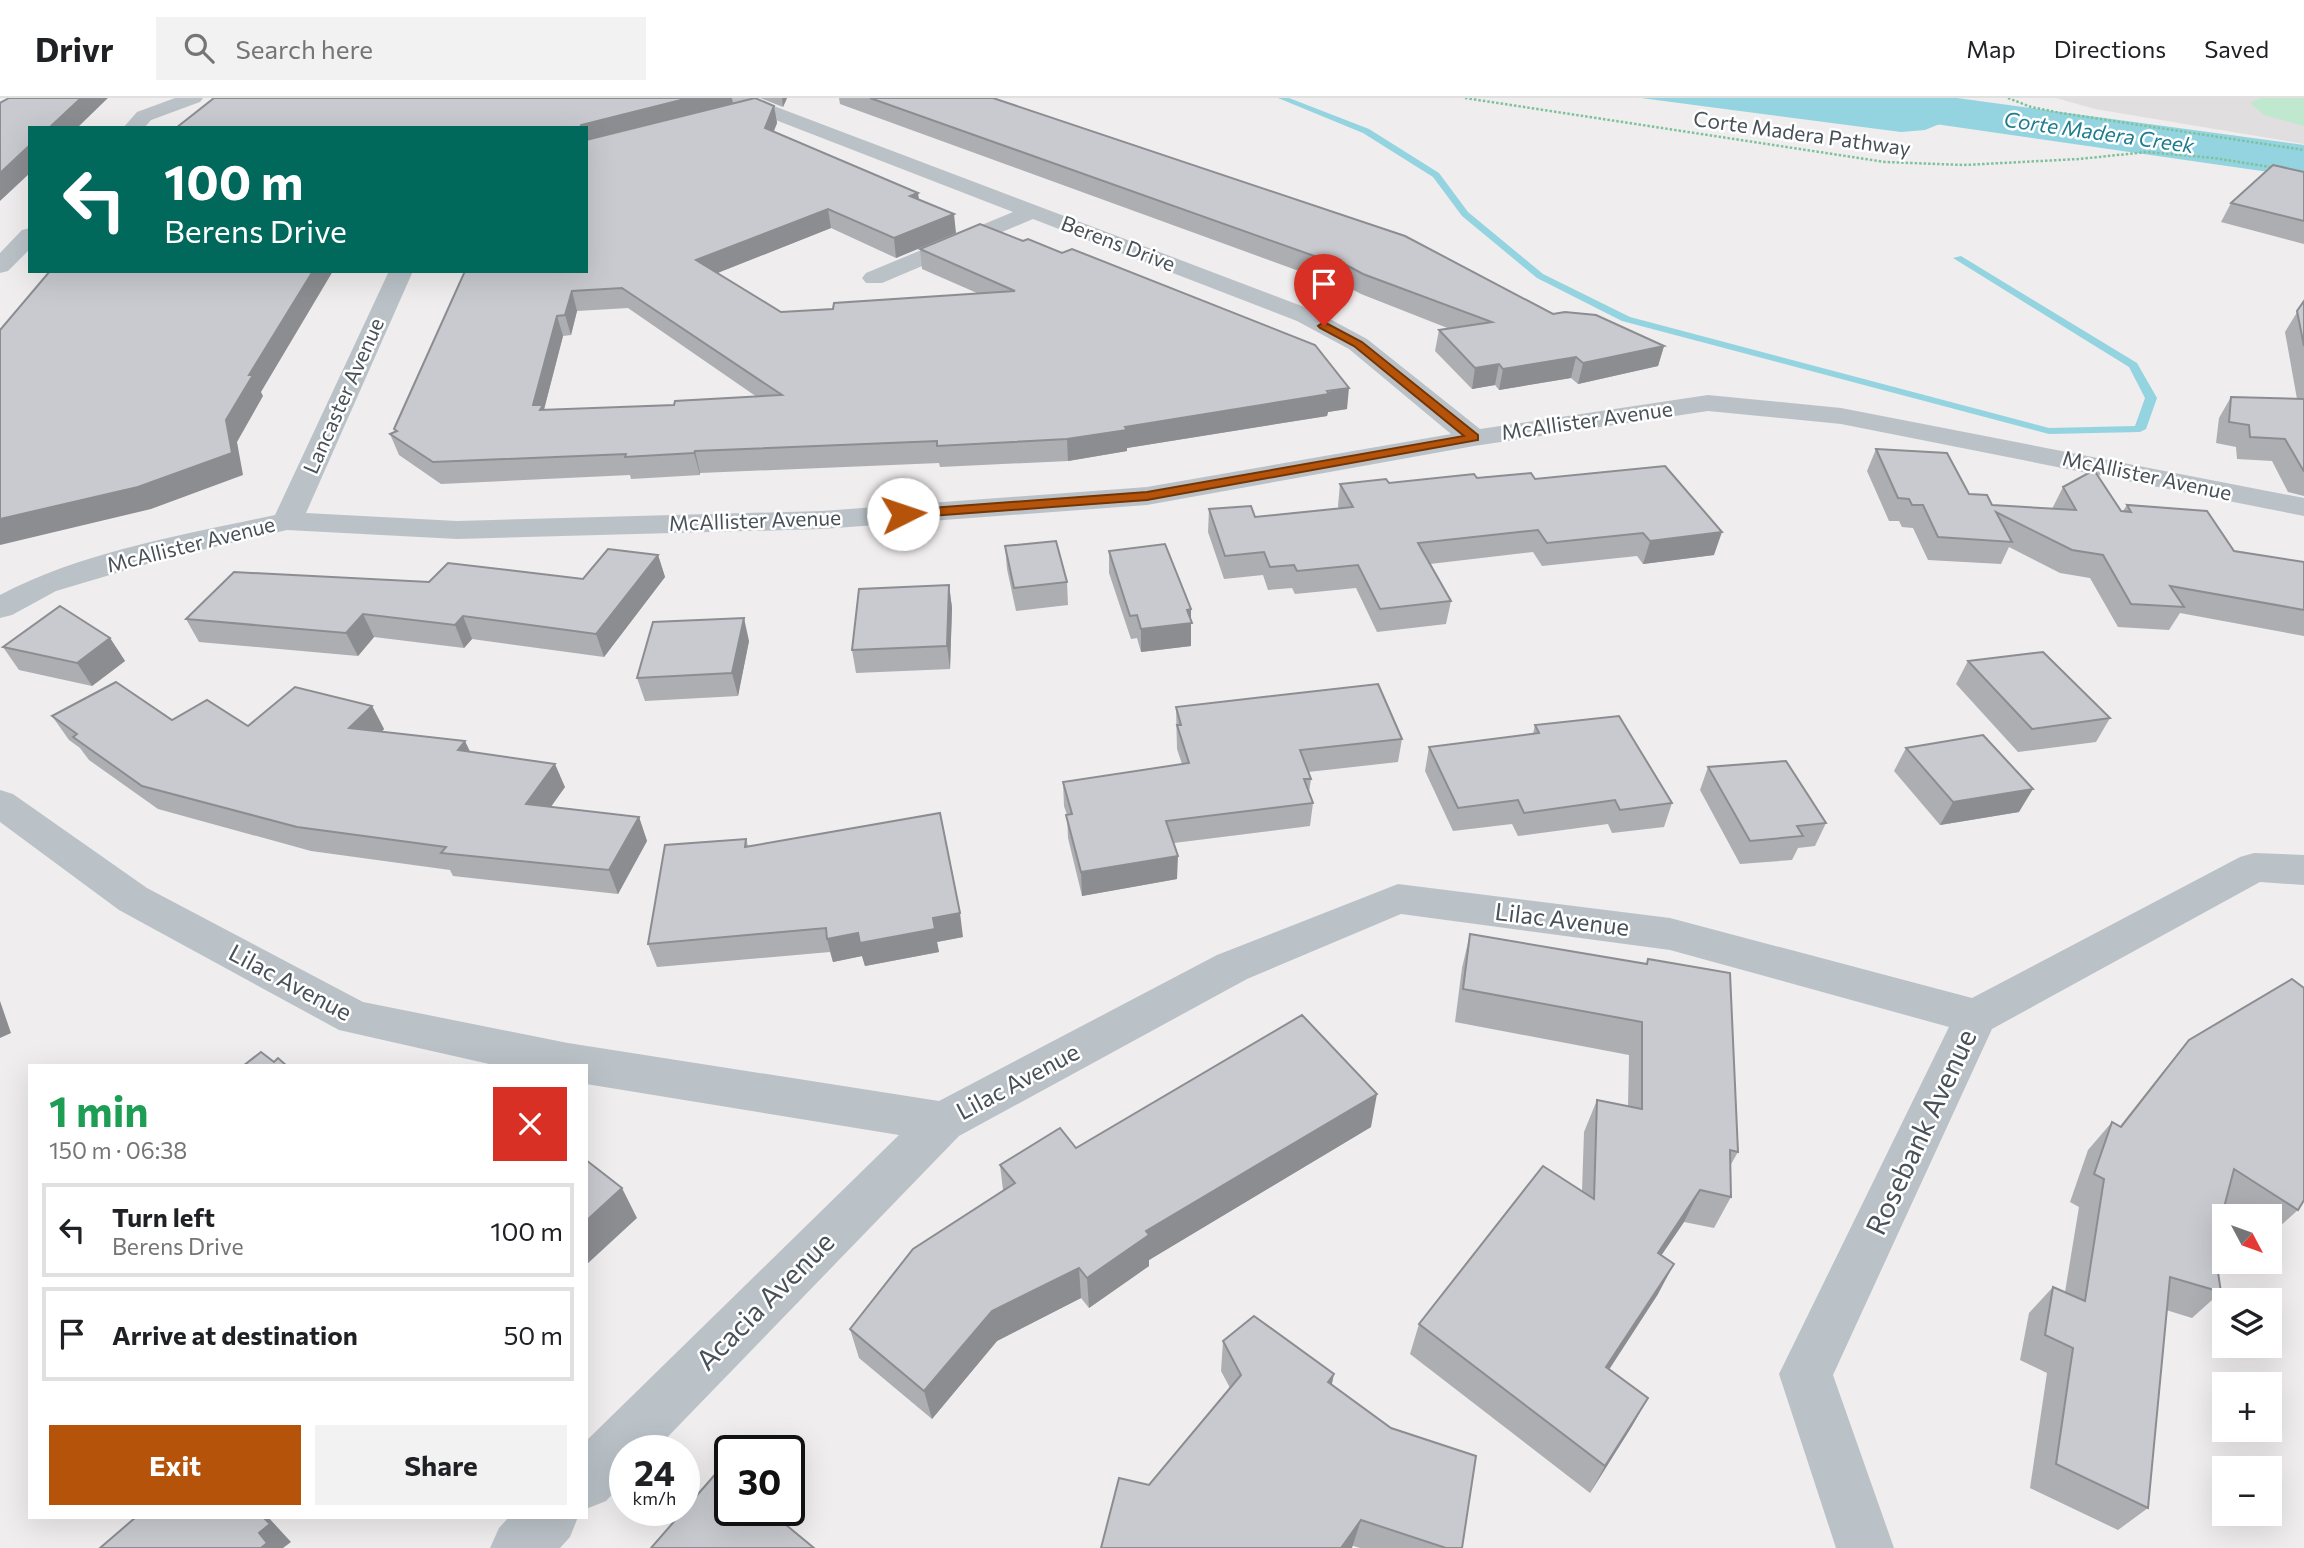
<!DOCTYPE html>
<meta charset="utf-8">
<style>
:root{--surface:#fff;--page:#f2f2f2;--text:#202124;--muted:#757577;--line:#e0e0e0;--accent:#b45309}
body{margin:0;font-family:Commissioner,sans-serif;background:var(--page);color:var(--text);height:100vh;display:flex;flex-direction:column;font-size:26px;white-space:nowrap}
*{box-sizing:border-box;margin:0}
p{font-size:23px;color:var(--muted)}
.icon{flex:none;width:38px;height:38px;fill:none;stroke:currentColor;stroke-width:2;stroke-linecap:round;stroke-linejoin:round}
.map{position:relative;flex:1;overflow:hidden}
.side{position:absolute;left:28px;top:966px;width:560px;height:455px;display:flex;flex-direction:column;background:var(--surface);border-radius:0px;box-shadow:0 7px 28px #0002}
.side>*{flex:none}
.hud{position:absolute;left:28px;top:28px;width:560px;height:147px;border-radius:0px;box-shadow:0 7px 28px #0002;background:#00695c;color:#fff;overflow:hidden}
.needle{width:46px;rotate:131deg}
.tools{position:absolute;left:2212px;top:1106px;display:grid;gap:14px}
.tools a{display:grid;place-items:center;width:70px;height:70px;border-radius:0px;background:var(--surface);box-shadow:0 7px 28px #0002;font-size:35px}
.speed{position:absolute;left:609px;top:1337px;display:flex;gap:14px;font-size:35px;font-weight:700;text-align:center}
.speed>*{display:grid;place-content:center;width:91px;height:91px;border-radius:50%;background:var(--surface);box-shadow:0 7px 28px #0002;line-height:1}
.speed small{font-size:18px;font-weight:400}
.speed .limit{border:4px solid #111;border-radius:10px;background:#fff;color:#111}
.pin{position:absolute;display:grid;place-items:center;width:60px;height:60px;color:#fff;margin:-72px -30px;border-radius:50% 50% 50% 0;rotate:-45deg;box-shadow:0 0 7px #0007}
.pin .icon{rotate:45deg}
.me{position:absolute;width:77px;margin:-38px;rotate:86deg;stroke-linejoin:round;filter:drop-shadow(0 0 5px #0008)}
.turn{display:flex;align-items:center;gap:24px;height:147px;padding:0 21px;font-size:32px}
.turn .icon{width:91px;height:91px;stroke-width:2.5}
.turn b{display:block;font-size:49px;line-height:60px}
.round{display:grid;place-items:center;flex:none;width:74px;height:74px;border-radius:0px;background:var(--page)}
.overview{display:flex;align-items:center;justify-content:space-between;height:119px;padding:0 21px}
h1{font-size:42px;font-weight:700;line-height:52px;color:#1e9e55}
.cta{display:flex;gap:14px;margin-top:auto;padding:14px 21px}
.cta a{flex:1;height:80px;border-radius:0px;background:var(--accent);color:#fff;font-size:28px;font-weight:700;line-height:80px;text-align:center}
.cta a+a{background:var(--page);color:var(--text)}
ul{padding:0;list-style:none}
li{display:flex;align-items:center;gap:21px;height:94px;margin:0 14px 10px;padding:0 7px;border:4px solid var(--line);border-radius:0px}
li div{flex:1}
li b{display:block;font-size:26px}
li em{font-style:normal}
header{display:flex;align-items:center;gap:42px;box-sizing:border-box;height:98px;padding:0 35px;background:var(--surface);border-bottom:2px solid var(--line)}
header strong{font-size:33px}
nav{display:flex;gap:38px;margin-inline-start:auto;font-size:24px}
.search{width:490px;height:63px;background:var(--page);display:flex;align-items:center;gap:18px;box-sizing:border-box;padding:0 24px;border-radius:0px;color:var(--muted);font-size:26px}
.map>svg:first-child{display:block}
.education{fill:#e0dede}
.green{fill:#c0e8ce}
.water{fill:#93d4e0}
.lines{fill:none;stroke-linecap:round;stroke-linejoin:round}
.stream{fill:#93d4e0;fill-rule:evenodd}
.river{fill:#93d4e0;fill-rule:evenodd}
.path{stroke:#7dc29c;stroke-width:2.5;stroke-dasharray:2.5 2;stroke-linecap:butt}
.minor{fill:#bac2c8;fill-rule:evenodd}
.wall{fill:#acaeb2;fill-rule:evenodd}
.shaded-wall{fill:#8c8d91}
.building{fill:#c8cacf;stroke:#8c8d91;stroke-width:2;fill-rule:evenodd}
.route{fill:#b45309;stroke:#753606;stroke-width:2}
.labels{text-anchor:middle;stroke-width:5;stroke-linejoin:round;paint-order:stroke}
.far-water-label{font-size:21px;font-style:italic;fill:#1d7c8e;stroke:#fff}
.far-street-label{font-size:21px;fill:#485158;stroke:#fff}
.street-label{font-size:24px;fill:#485158;stroke:#fff}
.near-street-label{font-size:28px;fill:#485158;stroke:#fff}
</style>
<header>
<strong>Drivr</strong>
<div class="search"><svg class="icon" aria-label="search" viewBox="0 0 24 24"><circle cx="10" cy="10" r="6"/><path d="M15 15l6 6"/></svg>Search here</div>
<nav><a>Map</a><a>Directions</a><a>Saved</a></nav>
</header>
<div class="map">
<svg width="2304" height="1450" viewBox="0 0 2304 1450">
<rect width="100%" height="100%" fill="#efeded"/>
<!-- education -->
<polygon class="education" points="2056,0 2304,0 2304,46 2095,11"/>
<!-- green -->
<polygon class="green" points="2261,0 2304,0 2304,28 2264,17 2250,5"/>
<!-- water -->
<polygon class="water" points="1641,0 1947,0 1952,4 1947,23 1925,32 1901,34"/>
<g class="lines">
<!-- stream -->
<polygon class="stream" points="1278,0 1289,0 1369,31 1439,75 1468,114 1543,176 1630,219 2049,330 2135,328 2145,300 2129,269 1953,160 1961,158 2137,265 2157,300 2146,331 2140,334 2049,336 1622,223 1537,180 1462,118 1433,79 1363,35"/>
<!-- river -->
<polygon class="river" points="1828,0 1957,0 2304,47 2304,79 1852,14 1835,10"/>
<!-- path -->
<g class="path">
<polyline points="1465,0 1885,64 1964,67 2079,61 2147,54 2214,60 2276,70"/>
<polyline points="2008,0 2031,9 2061,15 2304,52"/>
</g>
<!-- minor -->
<g class="minor">
<polygon points="175,0 203,0 200,4 151,22 144,30 123,30 137,14"/>
<path d="M726 0H753L1315 213 1367 241 1480 331 1708 297 1841 310 2304 400V418L1841 326 1708 313 1474 348 1147 407 822 431 457 441 287 432 167 460 56 493 12 517 0 520V497C84 453 183 437 275 417L389 173H413L306 415 457 423 822 413 1147 389 1451 336 1349 251 1297 223 1033 121 882 185H866L862 180 866 175 1013 114 729 4Z"/>
<polygon points="30,130 30,151 8,173 0,175 0,155 22,132"/>
<polygon points="0,692 13,696 147,790 363,904 568,945 939,1003 1217,857 1398,786 1670,820 1972,900 2240,759 2254,755 2304,757 2304,787 2260,784 1992,931 1833,1277 1894,1450 1836,1450 1779,1276 1949,929 1670,852 1401,816 1247,881 959,1038 654,1353 625,1353 625,1383 606,1403 586,1411 586,1343 899,1037 586,986 586,968 498,968 339,932 119,812 0,724"/>
<polygon points="509,1419 578,1419 570,1439 560,1450 490,1450 499,1430"/>
</g>
</g>
<!-- wall -->
<g class="wall">
<path d="M214 0H732L733 6 774 8 777 25 774 33 919 102 956 135 896 160 831 130 717 175 781 214 833 211 977 195 922 171 920 151 1347 311 1328 314 1327 318 1127 350V353L1068 363 940 369 939 365 700 375V377L631 381 630 377 441 386 399 357 390 336 395 334 394 331 586 30ZM628 210 757 299 674 307 544 312 563 238 571 237 577 213Z"/>
<polygon points="760,0 787,0 783,9"/>
<polygon points="839,0 993,0 1553,216 1664,248 1658,268 1578,286 1571,280 1499,292 1495,287 1472,291 1435,253 1439,232 1450,231 1361,196 1337,183 1332,185 840,6"/>
<polygon points="2304,74 2304,146 2221,124 2231,105"/>
<polygon points="2304,203 2304,398 2288,394 2272,363 2237,361 2236,349 2216,345 2219,320 2231,299 2297,301 2285,234"/>
<polygon points="1876,351 1992,407 2052,411 2063,389 2121,413 2123,413 2127,407 2234,453 2304,464 2304,538 2180,515 2169,532 2118,529 2090,480 2060,475 2009,449 2001,466 1928,462 1913,430 1902,429 1899,423 1889,423 1867,373"/>
<polygon points="1477,380 1535,381 1714,457 1643,466 1637,458 1542,468 1533,454 1430,466 1451,503 1446,526 1377,534 1356,490 1295,496 1292,490 1268,492 1263,477 1224,481 1208,434 1209,411 1255,419 1339,411 1338,408 1340,386 1389,385"/>
<polygon points="1005,448 1067,484 1068,507 1016,513 1007,471"/>
<polygon points="1109,453 1191,511 1191,548 1141,554 1137,540 1131,541 1109,475"/>
<polygon points="658,457 665,479 604,559 472,541 464,550 374,539 358,558 199,544 186,521 429,484 583,481"/>
<polygon points="949,487 952,510 950,571 856,575 852,552"/>
<polygon points="110,540 125,563 92,588 19,572 3,549"/>
<polygon points="749,543 738,598 645,603 637,580"/>
<polygon points="1968,563 2110,620 2096,644 2018,654 1956,586"/>
<polygon points="372,608 384,631 382,634 470,653 565,689 550,709 639,719 647,743 618,796 453,778 450,772 311,753 158,711 89,662 80,650 69,642 52,618 172,622 248,628"/>
<polygon points="1176,609 1402,641 1398,664 1308,674 1311,681 1309,694 1313,705 1310,728 1174,745 1177,781 1082,798 1068,740 1067,717 1064,708 1063,684 1182,666 1177,651"/>
<polygon points="1535,627 1672,705 1664,729 1612,735 1608,726 1518,738 1512,726 1453,733 1425,673 1429,649 1533,636"/>
<polygon points="1906,650 2019,714 1940,727 1894,673"/>
<polygon points="1708,669 1826,725 1815,748 1798,750 1792,762 1740,766 1700,692"/>
<polygon points="746,741 748,748 963,839 937,844 939,854 865,868 862,858 833,864 830,854 657,869 648,846"/>
<polygon points="1470,836 1647,866 1648,861 1738,1054 1730,1068 1731,1099 1714,1130 1684,1124 1661,1157 1658,1196 1609,1271 1648,1300 1632,1328 1590,1395 1410,1256 1419,1226 1582,1093 1584,1034 1597,1002 1628,1008 1629,957 1455,924 1462,870"/>
<polygon points="2189,942 2298,1112 2270,1137 2270,1118 2236,1118 2224,1110 2214,1148 2221,1194 2192,1220 2166,1212 2148,1410 2118,1432 2030,1390 2047,1275 2020,1262 2029,1215 2053,1189 2065,1194 2079,1109 2070,1104 2088,1052 2112,1024 2120,1028 2165,971"/>
<polygon points="1371,1029 1149,1162 1149,1168 1089,1210 1081,1200 997,1243 932,1321 859,1260 850,1231 1003,1092 1000,1067 1076,1050"/>
<polygon points="1223,1243 1332,1287 1462,1450 1360,1450 1149,1387 1230,1290 1221,1273"/>
</g>
<!-- shaded-wall -->
<g class="shaded-wall">
<polygon points="81,0 108,0 77,30 49,30"/>
<polygon points="689,0 732,0 733,7 586,44 586,30 580,30 581,27"/>
<polygon points="782,0 787,0 783,9"/>
<polygon points="774,8 777,25 768,47 765,30"/>
<polygon points="30,47 30,75 0,103 0,75"/>
<polygon points="918,95 921,114 910,98"/>
<polygon points="828,111 831,130 700,182 696,162"/>
<polygon points="954,116 956,135 896,160 894,140"/>
<polygon points="1339,163 1337,183 1332,185 1334,165"/>
<polygon points="313,173 333,173 261,294 263,298 237,344 243,377 151,411 0,447 0,421 226,322 249,277"/>
<polygon points="572,193 577,213 571,237 565,217"/>
<polygon points="557,218 563,238 544,311 550,328 533,307"/>
<polygon points="1664,248 1658,268 1578,286 1583,265"/>
<polygon points="1576,259 1571,280 1499,292 1503,271"/>
<polygon points="1499,266 1495,287 1472,291 1475,270"/>
<polygon points="1349,290 1347,311 1328,314 1327,318 1127,350 1127,353 1068,363 1067,341 1125,329"/>
<polygon points="695,353 700,375 700,377 694,355"/>
<polygon points="1722,434 1714,457 1643,466 1650,443"/>
<polygon points="658,457 665,479 604,559 596,536"/>
<polygon points="949,487 952,510 950,571 947,548"/>
<polygon points="1191,511 1191,548 1141,554 1141,531"/>
<polygon points="363,516 374,539 358,558 346,535"/>
<polygon points="463,518 472,541 464,550 455,527"/>
<polygon points="744,520 749,543 738,598 732,575"/>
<polygon points="110,540 125,563 92,588 77,565"/>
<polygon points="372,608 384,631 361,653 349,630"/>
<polygon points="465,643 476,666 458,652"/>
<polygon points="555,666 565,689 536,730 526,706"/>
<polygon points="2033,691 2019,714 1940,727 1953,704"/>
<polygon points="639,719 647,743 618,796 609,772"/>
<polygon points="1178,758 1177,781 1082,798 1081,774"/>
<polygon points="960,815 963,839 937,844 939,854 865,868 862,858 833,864 827,841"/>
<polygon points="0,903 11,935 0,940"/>
<polygon points="1377,996 1371,1029 1149,1162 1149,1168 1089,1210 1087,1180 1146,1133"/>
<polygon points="622,1090 637,1120 586,1167 586,1123"/>
<polygon points="1700,1092 1684,1124 1642,1186 1658,1155"/>
<polygon points="1674,1166 1658,1196 1592,1298 1606,1269"/>
<polygon points="1079,1170 1081,1200 997,1243 932,1321 924,1293 992,1213"/>
<polygon points="1334,1276 1328,1305 1328,1284"/>
<polygon points="1648,1300 1632,1328 1590,1395 1605,1368"/>
<polygon points="263,1419 268,1419 291,1444 283,1450 261,1450 259,1435"/>
<polygon points="1361,1422 1352,1450 1341,1450"/>
</g>
<!-- building -->
<g class="building">
<polygon points="9,0 81,0 49,30 30,30 30,47 0,75 0,5"/>
<polygon points="214,0 689,0 581,27 580,30 176,30"/>
<path d="M755 0 774 8 765 30 918 95 910 98 954 116 894 140 828 111 696 162 781 214 833 211 834 205 1015 193 920 151 980 126 1023 143 1028 141 1062 155 1072 151 1315 247 1349 290 1327 293 1329 296 1125 329 1127 332 1067 341 937 348V343L695 353 694 355 625 359 626 356 433 364 390 336 397 333 394 331 465 173H586V42ZM622 190 782 297 675 303 674 307 540 312 543 307H533L557 218 565 217 572 193Z"/>
<polygon points="870,0 993,0 1405,138 1553,216 1565,214 1596,217 1664,248 1583,265 1576,259 1503,271 1499,266 1475,270 1439,232 1492,224 1363,176 1339,163 1334,165"/>
<polygon points="2273,67 2304,74 2304,123 2231,105"/>
<polygon points="50,173 313,173 249,277 253,277 226,322 232,355 138,389 0,421 0,232"/>
<polygon points="2304,203 2304,248 2297,213"/>
<polygon points="2231,299 2304,301 2304,373 2303,372 2285,341 2250,339 2249,327 2229,324"/>
<polygon points="1876,351 1947,355 1969,396 1987,397 1992,407 2076,412 2063,389 2094,372 2121,413 2131,414 2127,407 2207,413 2234,453 2304,464 2304,512 2170,488 2184,509 2131,506 2103,457 2072,452 1996,414 2012,444 1938,439 1923,407 1912,407 1909,401 1898,400"/>
<polygon points="1665,368 1722,434 1650,443 1643,435 1547,445 1538,432 1418,445 1451,503 1380,511 1358,467 1297,473 1294,467 1270,469 1264,454 1225,458 1209,411 1251,408 1255,419 1353,409 1340,386 1386,381 1389,385 1474,376 1477,380 1531,375 1535,381"/>
<polygon points="1056,443 1067,484 1014,490 1005,448"/>
<polygon points="1165,446 1191,511 1187,512 1192,525 1141,531 1137,517 1130,518 1109,453"/>
<polygon points="608,451 658,457 596,536 463,518 455,527 363,516 346,535 186,521 234,474 429,484 448,465 583,481"/>
<polygon points="949,487 947,548 852,552 859,491"/>
<polygon points="60,508 110,540 77,565 3,549"/>
<polygon points="744,520 732,575 637,580 653,524"/>
<polygon points="2043,554 2110,620 2032,631 1968,563"/>
<polygon points="116,584 172,622 207,602 248,628 295,589 372,608 349,630 465,643 458,652 555,666 526,706 639,719 609,772 441,755 446,749 297,729 142,688 73,639 77,636 52,618"/>
<polygon points="1378,586 1402,641 1300,652 1311,681 1304,681 1313,705 1166,723 1178,758 1081,774 1066,717 1072,716 1063,684 1189,665 1177,627 1181,627 1176,609"/>
<polygon points="1619,618 1672,705 1620,712 1615,702 1524,715 1518,702 1458,710 1429,649 1539,635 1535,627"/>
<polygon points="1983,637 2033,691 1953,704 1906,650"/>
<polygon points="1786,663 1826,725 1797,728 1803,738 1750,743 1708,669"/>
<polygon points="940,715 960,815 933,820 935,831 860,845 858,835 827,841 826,830 648,846 665,747 746,741 745,749"/>
<polygon points="1470,836 1647,866 1648,861 1730,875 1738,1054 1730,1052 1731,1099 1700,1092 1658,1155 1674,1166 1606,1269 1648,1300 1605,1368 1419,1226 1543,1068 1594,1101 1597,1002 1642,1011 1642,924 1463,891"/>
<polygon points="2292,881 2304,890 2304,1102 2298,1112 2234,1071 2214,1148 2221,1194 2170,1179 2148,1410 2056,1366 2073,1250 2045,1237 2053,1189 2085,1203 2104,1081 2094,1076 2112,1024 2121,1029 2189,942"/>
<polygon points="1302,917 1377,996 1146,1133 1149,1137 1087,1180 1079,1170 992,1213 924,1293 850,1231 913,1151 1015,1085 1000,1067 1060,1030 1076,1050"/>
<polygon points="261,954 274,964 278,960 287,968 243,968"/>
<polygon points="586,1062 622,1090 586,1123"/>
<polygon points="1254,1218 1334,1276 1328,1284 1391,1330 1476,1358 1462,1450 1446,1450 1361,1422 1341,1450 1101,1450 1119,1380 1149,1387 1241,1277 1223,1243"/>
<polygon points="719,1372 730,1381 730,1412 768,1412 814,1450 651,1450"/>
<polygon points="136,1419 263,1419 270,1426 259,1435 267,1445 261,1450 100,1450"/>
</g>
<!-- route -->
<polygon class="route" points="1324,224 1362,244 1478,337 1478,342 1147,402 903,420 897,416 903,412 1147,394 1464,338 1354,248 1320,230 1318,228"/>
<g class="labels">
<!-- far-water labels -->
<g class="far-water-label">
<text transform="translate(2099 35) rotate(8)" y="7">Corte Madera Creek</text>
</g>
<!-- far-street labels -->
<g class="far-street-label">
<text transform="translate(1802 36) rotate(8)" y="7">Corte Madera Pathway</text>
<text transform="translate(1118 146) rotate(21)" y="7">Berens Drive</text>
<text transform="translate(344 298) rotate(-66)" y="7">Lancaster Avenue</text>
<text transform="translate(1587 323) rotate(-8)" y="7">McAllister Avenue</text>
<text transform="translate(2147 378) rotate(12)" y="7">McAllister Avenue</text>
<text transform="translate(755 423) rotate(-2)" y="7">McAllister Avenue</text>
<text transform="translate(191 447) rotate(-14)" y="7">McAllister Avenue</text>
</g>
<!-- street labels -->
<g class="street-label">
<text transform="translate(1562 822) rotate(7)" y="8">Lilac Avenue</text>
<text transform="translate(290 885) rotate(28)" y="8">Lilac Avenue</text>
<text transform="translate(1018 984) rotate(-28)" y="8">Lilac Avenue</text>
</g>
<!-- near-street labels -->
<g class="near-street-label">
<text transform="translate(1921 1034) rotate(-65)" y="10">Rosebank Avenue</text>
<text transform="translate(765 1203) rotate(-45)" y="10">Acacia Avenue</text>
</g>
</g>
</svg>
<div class="tools">
<a><svg class="needle" viewBox="-14 -14 28 28"><path d="M0-13l5 13h-10z" fill="#e53935"/><path d="M0 13l5-13h-10z" fill="#757577"/></svg></a>
<a><svg class="icon" aria-label="layers" viewBox="0 0 24 24"><path d="M12 4l9 5-9 5-9-5zM3 14l9 5 9-5"/></svg></a>
<a>+</a>
<a>−</a>
</div>
<div class="speed"><div>24<small>km/h</small></div><div class="limit">30</div></div>
<div class="pin" style="left:1324px;top:228px;background:#d93025"><svg class="icon" aria-label="arrive" viewBox="0 0 24 24"><path d="M6 21V4h12l-3 4 3 4H6"/></svg></div>
<svg class="me" style="left:903px;top:416px" viewBox="-20 -20 40 40"><circle r="19" fill="#fff"/><path d="M0-13L10 11 0 6-10 11z" fill="#b45309"/></svg>
<div class="hud">
<div class="turn"><svg class="icon" aria-label="left" viewBox="0 0 24 24"><path d="M17 20v-9H6M10 6l-5 5 5 5"/></svg><div><b>100 m</b>Berens Drive</div></div>
</div>
<section class="side">
<div class="overview"><div><h1>1 min</h1><p>150 m · 06:38</p></div><a class="round" style="background:#d93025;color:#fff"><svg class="icon" aria-label="close" viewBox="0 0 24 24"><path d="M6 6l12 12M18 6L6 18"/></svg></a></div>
<ul>
<li><svg class="icon" aria-label="left" viewBox="0 0 24 24"><path d="M17 20v-9H6M10 6l-5 5 5 5"/></svg><div><b>Turn left</b><p>Berens Drive</p></div><em>100 m</em></li>
<li><svg class="icon" aria-label="arrive" viewBox="0 0 24 24"><path d="M6 21V4h12l-3 4 3 4H6"/></svg><div><b>Arrive at destination</b></div><em>50 m</em></li>
</ul>
<div class="cta"><a>Exit</a><a>Share</a></div>
</section>
</div>
